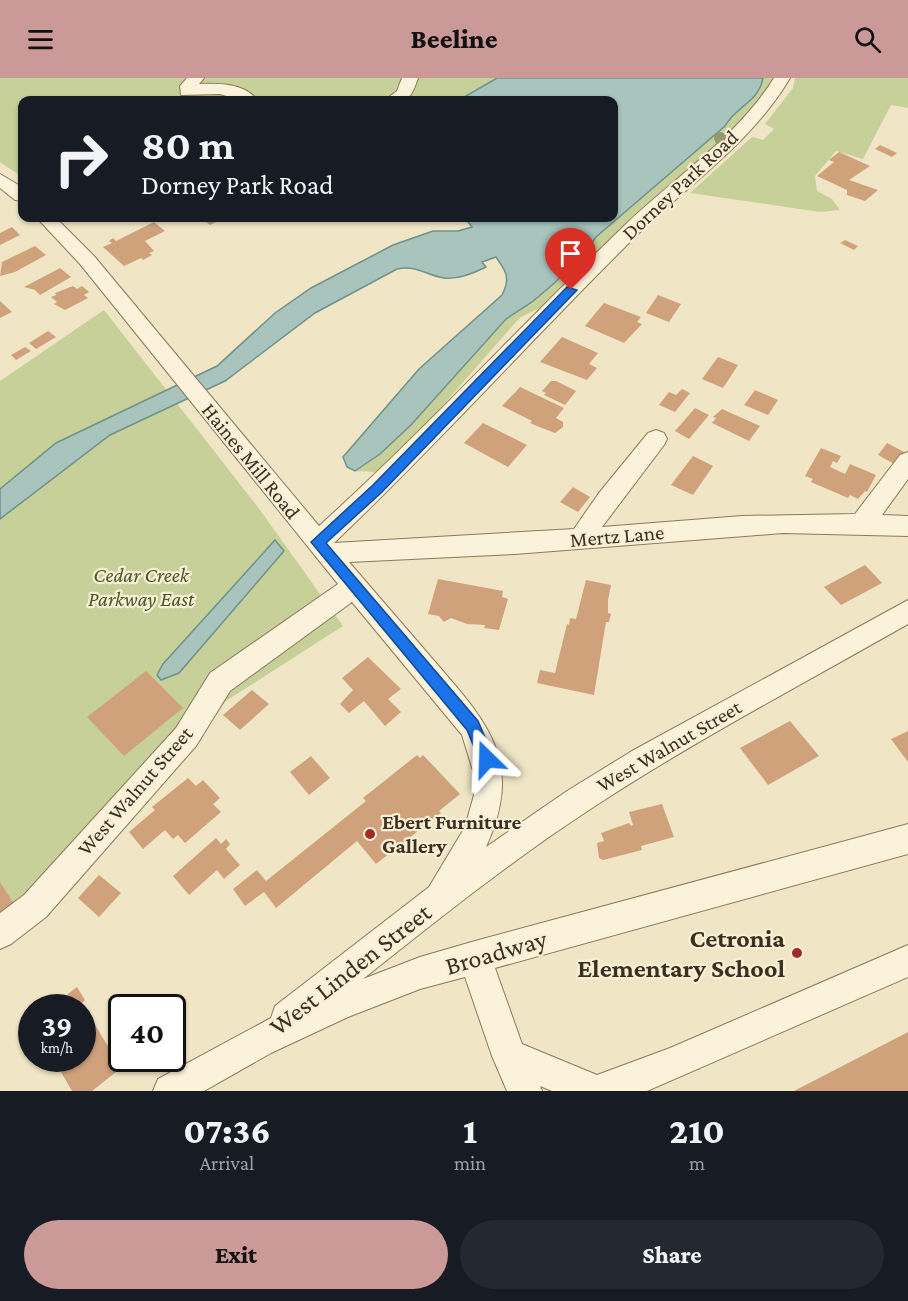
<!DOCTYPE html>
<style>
:root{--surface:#171b24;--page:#242831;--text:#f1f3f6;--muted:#9ea1a6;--accent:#c99}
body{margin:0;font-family:"Crimson Pro",serif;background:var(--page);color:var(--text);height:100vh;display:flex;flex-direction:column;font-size:22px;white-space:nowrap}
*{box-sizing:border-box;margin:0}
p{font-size:20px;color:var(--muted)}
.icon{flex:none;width:33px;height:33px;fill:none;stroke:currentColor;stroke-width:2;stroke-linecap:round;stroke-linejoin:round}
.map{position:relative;height:1013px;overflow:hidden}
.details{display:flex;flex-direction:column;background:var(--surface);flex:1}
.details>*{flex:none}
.hud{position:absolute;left:18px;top:18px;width:600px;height:126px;border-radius:12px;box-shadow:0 2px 4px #0004;background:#171b24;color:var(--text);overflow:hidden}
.speed{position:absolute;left:18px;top:916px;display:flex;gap:12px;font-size:30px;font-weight:700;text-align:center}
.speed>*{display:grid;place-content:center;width:78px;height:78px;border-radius:50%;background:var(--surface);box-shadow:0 2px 4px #0004;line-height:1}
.speed small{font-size:15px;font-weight:400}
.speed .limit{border:3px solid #111;border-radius:9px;background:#fff;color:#111}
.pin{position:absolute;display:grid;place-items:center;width:51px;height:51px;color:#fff;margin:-62px -26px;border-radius:50% 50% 50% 0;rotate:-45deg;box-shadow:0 0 6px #0007}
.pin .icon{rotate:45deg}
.me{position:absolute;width:66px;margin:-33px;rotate:338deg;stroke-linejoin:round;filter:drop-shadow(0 0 4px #0008)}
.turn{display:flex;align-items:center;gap:21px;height:126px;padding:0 24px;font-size:27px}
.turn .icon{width:78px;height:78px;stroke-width:2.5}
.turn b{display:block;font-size:42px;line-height:51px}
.eta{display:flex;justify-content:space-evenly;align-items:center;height:102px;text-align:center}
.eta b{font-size:36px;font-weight:800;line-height:42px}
.action{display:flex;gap:12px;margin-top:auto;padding:12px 24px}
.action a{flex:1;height:69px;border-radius:36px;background:var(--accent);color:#111;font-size:24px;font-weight:800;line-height:69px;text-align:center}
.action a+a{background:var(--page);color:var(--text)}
header{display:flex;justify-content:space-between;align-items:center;height:78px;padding:0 24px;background:var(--accent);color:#111;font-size:27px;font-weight:800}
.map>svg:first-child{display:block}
.green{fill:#c7d099}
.water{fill:#a8c4bd;stroke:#6e938b;stroke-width:1.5}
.building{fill:#d0a27b}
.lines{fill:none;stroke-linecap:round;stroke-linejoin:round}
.minor-casing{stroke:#8d785b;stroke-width:2}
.minor{fill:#faf2da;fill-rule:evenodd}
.tree{fill:#95996d}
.route{fill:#1a73e8;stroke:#114b97;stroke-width:1.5}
.poi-dot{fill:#9f2c28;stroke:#f7efd6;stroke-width:2}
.labels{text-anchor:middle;stroke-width:4.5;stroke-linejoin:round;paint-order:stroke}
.street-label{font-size:21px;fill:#3d2f1f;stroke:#f7efd6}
.park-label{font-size:21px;font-style:italic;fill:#4a5a25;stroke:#f7efd6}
.poi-label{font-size:21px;font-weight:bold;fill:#3d2f1f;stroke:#f7efd6;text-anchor:start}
.near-poi-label{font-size:26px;font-weight:bold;fill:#3d2f1f;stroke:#f7efd6;text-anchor:end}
.near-street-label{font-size:26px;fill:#3d2f1f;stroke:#f7efd6}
</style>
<header><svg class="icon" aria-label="menu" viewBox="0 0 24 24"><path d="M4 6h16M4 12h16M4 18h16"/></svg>Beeline<svg class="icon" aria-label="search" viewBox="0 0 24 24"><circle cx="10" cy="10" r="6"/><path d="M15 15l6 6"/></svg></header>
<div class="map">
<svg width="908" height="1013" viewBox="0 0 908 1013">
<rect width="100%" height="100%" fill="#f0e6c6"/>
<!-- green -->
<g class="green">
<polygon points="0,0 777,0 758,28 548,226 521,239 515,245 423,350 375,394 355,393 380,376 411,347 506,241 532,224 551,208 581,180 596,159 725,48 614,22 22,22 22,99 0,84"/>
<polygon points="795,0 908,0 908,30 891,27 863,81 836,73 815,98 817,113 832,121 840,132 820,134 690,115 752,59 763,62 774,51 765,46 793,10"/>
<polygon points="104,232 260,432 343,548 226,623 108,763 0,869 0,303"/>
</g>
<!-- water -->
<g class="water">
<path d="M497 0H763C759 24 735 29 725 48L596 159 581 180 551 208 532 224 506 241 411 347 380 376 355 393 347 389 343 379 419 291 502 217C511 200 506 193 496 179L482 184 486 189C474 195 458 202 444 200 425 197 418 187 397 191L315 235 225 303 110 357 0 441V411L56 365 217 288 275 235 311 210 393 167 433 153H458L472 149 465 140H614V22H459Z"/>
<polygon points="275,462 284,473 179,595 161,602 157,597 163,586"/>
</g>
<!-- building -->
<g class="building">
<polygon points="880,67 897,75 892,79 875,71"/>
<polygon points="839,74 870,88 849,102 878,112 865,123 847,117 847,112 817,98 834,84 829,82"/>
<polygon points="201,140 224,140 210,147"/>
<polygon points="154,144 165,153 145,163 154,173 149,175 152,177 143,182 141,180 124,188 103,169 112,165 109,163 113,160 116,163"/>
<polygon points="12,149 20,157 0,167 0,155"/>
<polygon points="845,162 858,168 854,172 840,165"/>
<polygon points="35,168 46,177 15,194 0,198 2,184"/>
<polygon points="60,190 71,199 40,217 35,212 24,209"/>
<polygon points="73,208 77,211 82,208 89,214 84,217 88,220 65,232 54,226 57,224 51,219 56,217 55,215"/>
<polygon points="658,217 681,226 669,244 646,235"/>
<polygon points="0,223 12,234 0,240"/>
<polygon points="604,225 641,239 637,244 642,246 624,265 585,248"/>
<polygon points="48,253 56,259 36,271 29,265"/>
<polygon points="562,259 598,275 589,286 597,290 587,302 540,284"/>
<polygon points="25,269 31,273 16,282 11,277"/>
<polygon points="718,279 738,287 723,310 702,301"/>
<polygon points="551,303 556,303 576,313 565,327 544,317 546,315 542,313"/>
<polygon points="520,309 564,330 556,340 563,344 563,349 555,355 537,348 530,345 532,343 502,328"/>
<polygon points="682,311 690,315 675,334 659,327 669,314 676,317"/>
<polygon points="755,312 778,322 768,337 744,327"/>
<polygon points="695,330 709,337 689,361 675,353"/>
<polygon points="722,331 760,348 749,363 712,345 716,340 713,339"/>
<polygon points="483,345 527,367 508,389 464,365"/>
<polygon points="887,365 906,375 896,387 878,377"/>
<polygon points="821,370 841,378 837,385 833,383 830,389 845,396 850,386 876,397 867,414 865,413 858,421 850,417 848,420 811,404 813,401 805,398"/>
<polygon points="693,378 713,388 693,417 671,407"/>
<polygon points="573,409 590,419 578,434 560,424"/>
<polygon points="865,487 882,505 841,527 824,509"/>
<polygon points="438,501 503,513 502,519 508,521 499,552 484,550 485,547 467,546 451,540 444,544 439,538 428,536"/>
<polygon points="586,502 611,507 608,522 608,535 611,536 609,544 606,544 594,617 537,605 540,592 555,595 567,546 569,547 570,540 576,541"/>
<polygon points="368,579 401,611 388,621 401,634 385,648 364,623 349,635 340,626 353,612 342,600"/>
<polygon points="146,593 183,630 124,678 87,639"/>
<polygon points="252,612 269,626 240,652 223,637"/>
<polygon points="790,643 819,678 768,707 740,670"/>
<polygon points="908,653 908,684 891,661"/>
<polygon points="417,677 420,680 423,677 460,716 439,733 441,735 376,786 357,763 276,830 264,814 245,828 233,811 257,792 266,803 366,723 363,720"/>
<polygon points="311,678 330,700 309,717 290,694"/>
<polygon points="188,700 196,708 203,702 220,720 213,726 221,734 185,765 178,757 173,761 165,752 143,771 129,754 155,732 152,729"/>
<polygon points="662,726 674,759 641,768 642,772 603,782 599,780 597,765 604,763 601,755 629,745 631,748 633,747 629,734"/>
<polygon points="216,760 221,766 226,761 230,766 226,771 240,787 224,801 217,792 189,817 173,798"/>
<polygon points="99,797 121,815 99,839 78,820"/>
<polygon points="0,804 16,829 0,841"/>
<polygon points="77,909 85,922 82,925 121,990 92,1013 72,1013 61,994 61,981 82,981 82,930 55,930 54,927"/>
<polygon points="908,954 908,1013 794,1013 856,981"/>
</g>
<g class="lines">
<!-- minor casing -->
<g class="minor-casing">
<g id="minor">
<path d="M187 0H204L199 6C218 5 245 5 257 22H239L220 16 181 17 180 8Z"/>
<path d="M402 0H418C410 23 409 22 385 22L397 13Z"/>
<path d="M774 0H790C751 66 686 108 633 161 532 261 437 367 334 465L574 451 599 415 648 355 656 352 664 355 667 361 664 367 602 449 742 438 855 436 900 377 908 374V401L882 437 908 438V458L783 455 515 476 349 484C376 515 403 547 430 578 485 642 526 681 486 769L567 713 632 673 908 522V546C801 607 692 664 589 732 511 783 437 842 363 901L420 879 475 863 908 746V776L495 890 522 966 597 997 670 970 908 867V899L647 1013H552L540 1008 542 1013H507L492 978 465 899 420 911 348 939 271 975 204 1013H153L158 1001 271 940 275 928 429 809 465 749 474 717V696L462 657 352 524 230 613 196 668 46 839 11 866 0 871V835L24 817 176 650 210 595 338 506 80 186 37 140H56L94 178 319 448C424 353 520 248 623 149 673 100 736 61 774 0Z"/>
<polygon points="0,96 22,109 22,123 15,122 0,110"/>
</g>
</g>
<!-- minor -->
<use href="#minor" class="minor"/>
</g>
<!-- trees -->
<circle class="tree" cx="720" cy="60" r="6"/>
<!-- route -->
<polygon class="route" points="567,209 577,212 382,414 326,465 478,643 494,681 492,686 487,688 481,686 467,652 311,464 373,407"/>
<!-- markers -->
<g class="poi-dot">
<circle cx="370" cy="756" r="6"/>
<circle cx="797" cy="875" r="6"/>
</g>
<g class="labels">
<!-- street labels -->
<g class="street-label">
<text transform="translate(680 107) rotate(-43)" y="7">Dorney Park Road</text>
<text transform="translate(251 383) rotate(51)" y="7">Haines Mill Road</text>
<text transform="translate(617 458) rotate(-5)" y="7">Mertz Lane</text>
<text transform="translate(669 668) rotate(-30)" y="7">West Walnut Street</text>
<text transform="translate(135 713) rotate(-49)" y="7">West Walnut Street</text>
</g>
<!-- park labels -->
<g class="park-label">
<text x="141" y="504">Cedar Creek<tspan x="141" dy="24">Parkway East</tspan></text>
</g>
<!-- poi labels -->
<g class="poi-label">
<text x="382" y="751">Ebert Furniture<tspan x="382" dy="24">Gallery</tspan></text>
</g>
<!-- near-poi labels -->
<g class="near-poi-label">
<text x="785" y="869">Cetronia<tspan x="785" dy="30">Elementary School</tspan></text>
</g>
<!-- near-street labels -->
<g class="near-street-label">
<text transform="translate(496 874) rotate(-16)" y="9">Broadway</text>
<text transform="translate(350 891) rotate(-38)" y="9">West Linden Street</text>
</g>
</g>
</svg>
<div class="speed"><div>39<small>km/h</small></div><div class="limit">40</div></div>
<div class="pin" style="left:571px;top:212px;background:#d93025"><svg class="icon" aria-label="arrive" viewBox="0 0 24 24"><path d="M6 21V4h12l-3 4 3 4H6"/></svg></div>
<svg class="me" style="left:487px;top:681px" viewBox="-20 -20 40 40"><path d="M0-17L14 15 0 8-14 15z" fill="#1a73e8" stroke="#fff" stroke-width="4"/></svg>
<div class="hud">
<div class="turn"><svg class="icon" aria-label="right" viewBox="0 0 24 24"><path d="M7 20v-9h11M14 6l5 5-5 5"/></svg><div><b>80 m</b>Dorney Park Road</div></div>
</div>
</div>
<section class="details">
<div class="eta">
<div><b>07:36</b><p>Arrival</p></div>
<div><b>1</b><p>min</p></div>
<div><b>210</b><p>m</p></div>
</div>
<div class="action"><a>Exit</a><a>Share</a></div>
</section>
